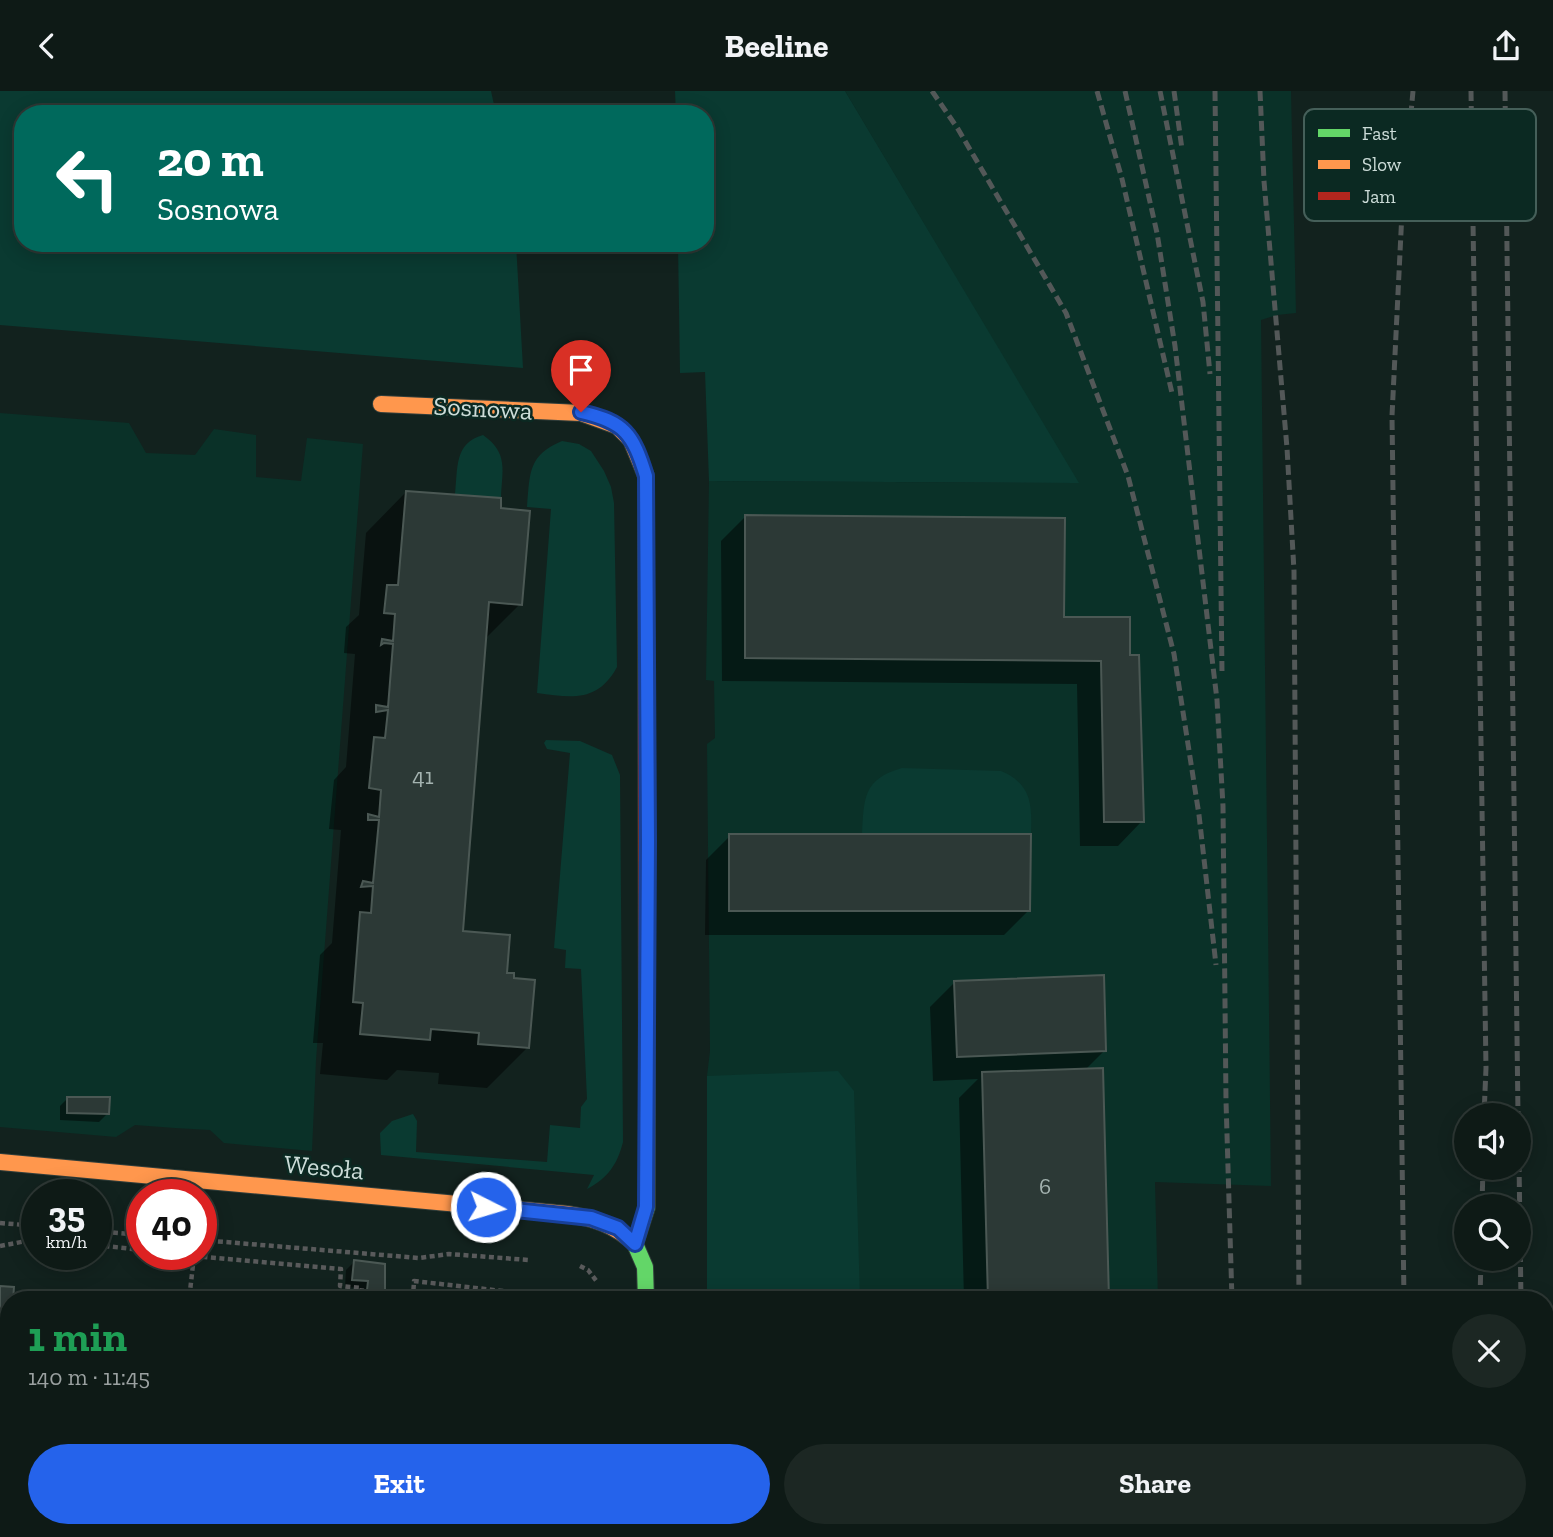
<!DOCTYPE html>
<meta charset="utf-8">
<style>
:root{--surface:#0e1a16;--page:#1c2723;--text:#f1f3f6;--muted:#9ba1a1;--line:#2e3835;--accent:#2563eb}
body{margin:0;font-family:"Zilla Slab",serif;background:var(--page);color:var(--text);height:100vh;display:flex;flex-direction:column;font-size:26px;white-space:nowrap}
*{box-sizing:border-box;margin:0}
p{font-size:23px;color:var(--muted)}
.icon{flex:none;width:38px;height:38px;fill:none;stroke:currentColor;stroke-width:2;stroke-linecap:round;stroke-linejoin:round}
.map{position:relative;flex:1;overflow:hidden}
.sheet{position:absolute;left:0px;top:1200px;width:1554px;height:247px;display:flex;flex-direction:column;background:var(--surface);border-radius:28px 28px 0 0;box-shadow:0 4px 18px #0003,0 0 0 2px var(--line)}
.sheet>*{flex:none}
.guide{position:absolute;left:14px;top:14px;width:700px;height:147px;border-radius:28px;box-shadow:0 4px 18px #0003,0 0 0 2px var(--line);background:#00695c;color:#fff;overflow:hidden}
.tools{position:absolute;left:1454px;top:1012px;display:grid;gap:14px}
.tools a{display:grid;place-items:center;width:77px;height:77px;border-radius:50%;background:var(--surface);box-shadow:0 4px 18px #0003,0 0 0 2px var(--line);font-size:35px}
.speed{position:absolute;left:21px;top:1088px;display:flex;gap:14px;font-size:35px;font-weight:700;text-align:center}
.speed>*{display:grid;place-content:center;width:91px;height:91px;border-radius:50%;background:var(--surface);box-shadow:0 4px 18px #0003,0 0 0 2px var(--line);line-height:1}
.speed small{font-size:18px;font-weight:400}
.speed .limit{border:10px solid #d22;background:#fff;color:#111}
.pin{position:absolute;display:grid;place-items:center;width:60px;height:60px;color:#fff;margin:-72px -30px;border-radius:50% 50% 50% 0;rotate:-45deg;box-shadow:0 0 7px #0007}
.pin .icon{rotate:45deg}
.me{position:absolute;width:77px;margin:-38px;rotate:95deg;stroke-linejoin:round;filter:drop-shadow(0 0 5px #0008)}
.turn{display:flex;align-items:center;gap:24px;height:147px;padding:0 28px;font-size:32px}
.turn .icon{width:91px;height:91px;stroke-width:2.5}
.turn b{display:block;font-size:49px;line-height:60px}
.round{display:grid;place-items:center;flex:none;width:74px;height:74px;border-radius:37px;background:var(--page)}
.headline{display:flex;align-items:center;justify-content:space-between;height:119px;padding:0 28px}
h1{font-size:42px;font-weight:800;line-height:52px;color:#1e9e55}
.cta{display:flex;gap:14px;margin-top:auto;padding:14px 28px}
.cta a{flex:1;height:80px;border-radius:42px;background:var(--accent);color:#fff;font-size:28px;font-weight:800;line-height:80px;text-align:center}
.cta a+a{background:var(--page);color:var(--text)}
header{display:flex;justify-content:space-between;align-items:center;height:91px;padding:0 28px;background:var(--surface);font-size:32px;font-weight:800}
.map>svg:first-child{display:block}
.built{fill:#0a3128}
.green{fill:#0a3a31}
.shadow{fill:#0007}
.building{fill:#2c3936;stroke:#4b5854;stroke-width:2}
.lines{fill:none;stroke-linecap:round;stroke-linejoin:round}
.street-casing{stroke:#313e3b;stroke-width:40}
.fast-casing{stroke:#313e3b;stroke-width:18}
.slow-casing{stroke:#313e3b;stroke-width:18}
.jam-casing{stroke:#313e3b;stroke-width:18}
.path{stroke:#595a5b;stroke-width:4.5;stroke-dasharray:5 3.5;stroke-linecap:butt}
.street{stroke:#615a5e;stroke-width:38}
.fast{stroke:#63d668;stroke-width:16}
.slow{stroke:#ff974d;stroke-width:16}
.jam{stroke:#b3261e;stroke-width:16}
.rail{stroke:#535858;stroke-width:5;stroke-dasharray:10 5;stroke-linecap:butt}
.route-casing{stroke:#184099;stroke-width:18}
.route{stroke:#2563eb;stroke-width:12}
.labels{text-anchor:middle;stroke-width:5;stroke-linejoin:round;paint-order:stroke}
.number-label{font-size:23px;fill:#a4b3b0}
.street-label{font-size:26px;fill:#ccdcd8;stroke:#0b2922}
.key{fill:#0b2922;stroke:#455f59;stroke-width:2}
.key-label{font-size:19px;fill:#ccdcd8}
</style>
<header><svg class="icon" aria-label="back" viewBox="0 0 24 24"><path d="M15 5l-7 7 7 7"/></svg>Beeline<svg class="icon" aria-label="share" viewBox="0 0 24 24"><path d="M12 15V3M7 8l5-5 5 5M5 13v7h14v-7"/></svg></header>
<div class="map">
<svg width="1553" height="1446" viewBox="0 0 1553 1446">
<rect width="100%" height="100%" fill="#12221e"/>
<!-- built -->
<g class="built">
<polygon points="845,0 1291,0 1296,222 1277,224 1261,229 1271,1095 1155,1091 1158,1209 707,1209 707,985 710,960 707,653 715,647 714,590 706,589 709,390 1078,392"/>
<polygon points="0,322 129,332 146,362 195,364 214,338 256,344 256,386 301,390 307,347 363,353 316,969 312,1060 224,1052 210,1039 175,1037 135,1034 116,1046 0,1036"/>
<polygon points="1164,1438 1165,1446 706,1446 706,1439"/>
</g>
<!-- green -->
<g class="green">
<polygon points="0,0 491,0 496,23 23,23 23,152 516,152 523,277 0,234"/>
<polygon points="675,0 845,0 1079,392 709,390 705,281 680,282 678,152 705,152 705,23 676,23"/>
<path d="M483 344C509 362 502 380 501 407L455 403C458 377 454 352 483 344Z"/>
<path d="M562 350 579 353 591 360 604 380 611 396 614 412 617 576C598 611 573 607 537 602L551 418 527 416C530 382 528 364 562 350Z"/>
<path d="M546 649 580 650 612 664 620 684 623 1051C617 1074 608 1087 587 1098L594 1084 381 1064 380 1042 392 1030 413 1023 417 1030 416 1061 547 1071 550 1034 580 1037 581 1016 587 1008 581 878 565 877 566 859 554 857 570 662 547 658 544 652Z"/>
<path d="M902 677 1001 680C1032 693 1032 714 1031 743H862C864 707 863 688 902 677Z"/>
<polygon points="838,980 854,1000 860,1209 707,1209 707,985"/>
<polygon points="78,1198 162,1204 154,1209 77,1209"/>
</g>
<!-- shadow -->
<g class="shadow">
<polygon points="406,401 520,513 484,549 461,842 505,883 528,956 487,997 438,993 439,982 397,979 387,989 320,983 323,952 313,952 320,864 332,852 341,739 329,738 334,689 346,676 355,563 344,562 346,536 359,524 366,442"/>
<polygon points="745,426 1063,528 1129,566 1142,730 1118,755 1080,755 1077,593 722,590 721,450"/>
<polygon points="730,745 1028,820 1004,844 705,844 706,769"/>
<polygon points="954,892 1105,959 1085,979 1102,979 1107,1209 964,1209 959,1007 978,988 933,990 930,916"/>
<polygon points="68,1007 107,1023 99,1031 60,1029 60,1015"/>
<polygon points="354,1171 384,1201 376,1208 360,1207 360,1197 345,1196 346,1179"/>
<rect x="386" y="1438" width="169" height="8"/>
<polygon points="698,1438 725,1438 725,1441 721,1446 699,1446"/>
<rect x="969" y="1438" width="133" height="8"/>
</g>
<!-- building -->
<g class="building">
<polygon points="406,400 501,407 501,417 530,420 522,514 489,511 463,840 510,844 507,882 514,882 514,887 535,889 529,957 478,953 479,942 431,938 430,949 360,943 363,912 353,911 360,821 371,822 373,795 361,796 363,790 373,792 379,729 368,729 368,723 379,726 381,699 369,697 374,646 385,647 388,619 376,621 376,614 388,616 393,553 384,552 381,554 382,548 393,550 395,523 384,522 387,494 398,494"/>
<polygon points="745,424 1065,427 1064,526 1130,526 1130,564 1139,564 1144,731 1104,731 1101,570 745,567"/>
<polygon points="729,743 1031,743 1030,820 729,820"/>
<polygon points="1104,884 1106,960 957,966 954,890"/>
<polygon points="1103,977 1109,1209 988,1209 982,981"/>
<polygon points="67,1006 110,1006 109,1023 67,1022"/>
<polygon points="354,1169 385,1173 385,1201 367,1199 368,1190 352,1189"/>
<polygon points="0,1195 14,1196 13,1209 9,1209 9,1438 313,1438 312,1446 0,1446"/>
<rect x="416" y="1438" width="141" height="8"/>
<polygon points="706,1438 727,1438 727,1442 706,1444"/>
<polygon points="993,1438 1104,1438 1104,1446 994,1446"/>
</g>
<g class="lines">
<!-- street casing -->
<g class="street-casing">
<polyline id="street" points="644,1446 644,1438"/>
</g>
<!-- fast casing -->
<g class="fast-casing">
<polyline id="fast" points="646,1209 645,1176 635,1153 647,1116 647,1009"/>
</g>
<!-- slow casing -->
<g class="slow-casing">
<g id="slow">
<polyline points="381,313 581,322 617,335 631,349 646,385 646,497"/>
<path d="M0 1071 567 1123C594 1127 615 1134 635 1153"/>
</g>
</g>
<!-- jam casing -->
<g class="jam-casing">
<polyline id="jam" points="646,497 647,1009"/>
</g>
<!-- path -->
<g class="path">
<polyline points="0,1132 37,1135"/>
<polyline points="96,1140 142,1144"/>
<polyline points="201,1149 419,1167 449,1163 529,1169"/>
<polyline points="96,1154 142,1159"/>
<polyline points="0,1155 37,1148"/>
<polyline points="187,1164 194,1165 189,1209"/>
<polyline points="194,1165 341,1178 340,1195 362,1197 361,1206 413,1206 414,1190 538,1204 544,1209"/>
<polyline points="580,1175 588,1179 598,1192"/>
</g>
<!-- street -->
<use href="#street" class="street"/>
<!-- fast -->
<use href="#fast" class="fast"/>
<!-- slow -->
<use href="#slow" class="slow"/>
<!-- jam -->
<use href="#jam" class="jam"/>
<!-- rail -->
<g class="rail">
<polyline points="932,0 958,38 1066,222 1128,385 1174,563 1199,724 1216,874"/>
<polyline points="1097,0 1122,88 1172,302"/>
<polyline points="1125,0 1157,142 1175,255 1217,609 1223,715 1226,1010 1232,1209"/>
<polyline points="1160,0 1203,211 1210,283"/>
<polyline points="1174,0 1182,58"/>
<polyline points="1215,0 1222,581"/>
<polyline points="1260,0 1264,90 1287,357 1294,480 1299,1209"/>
<polyline points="1471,0 1486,977 1484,1024"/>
<polyline points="1505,0 1518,1024"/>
<polyline points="1519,1071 1521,1209"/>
<polyline points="1482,1115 1483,1076"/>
<polyline points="1404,1209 1392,325 1402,121 1413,0"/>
<polyline points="1480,1209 1481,1167"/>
<polyline points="1250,1438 1251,1446"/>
<polyline points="1407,1438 1407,1446"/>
<polyline points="1524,1438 1524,1446"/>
<polyline points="1475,1446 1475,1438"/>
</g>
</g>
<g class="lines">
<!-- route casing -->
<g class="route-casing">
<path id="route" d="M486 1116 591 1127 618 1137 635 1153 646 1116 648 750 646 385C633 343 625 331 581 321"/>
</g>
<!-- route -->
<use href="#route" class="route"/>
</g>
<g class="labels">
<!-- number labels -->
<g class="number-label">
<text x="423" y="693">41</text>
<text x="1045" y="1103">6</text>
</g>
<!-- street labels -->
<g class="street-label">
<text transform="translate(483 317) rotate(3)" y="9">Sosnowa</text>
<text transform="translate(324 1076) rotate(5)" y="9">Wesoła</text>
</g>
</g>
<!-- legend -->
<rect x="1304" y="18" width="232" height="112" rx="10" class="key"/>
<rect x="1318" y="38" width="32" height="8" fill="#63d668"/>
<rect x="1318" y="69" width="32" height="9" fill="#ff974d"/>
<rect x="1318" y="101" width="32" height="8" fill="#b3261e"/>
<g class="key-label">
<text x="1362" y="49">Fast</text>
<text x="1362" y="80">Slow</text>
<text x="1362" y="112">Jam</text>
</g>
</svg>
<div class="tools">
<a><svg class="icon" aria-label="sound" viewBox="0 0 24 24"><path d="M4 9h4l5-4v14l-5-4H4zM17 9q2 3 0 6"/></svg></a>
<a><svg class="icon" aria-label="search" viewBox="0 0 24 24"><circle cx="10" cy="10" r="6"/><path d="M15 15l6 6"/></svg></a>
</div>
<div class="speed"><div>35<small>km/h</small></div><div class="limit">40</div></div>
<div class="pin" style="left:581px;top:321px;background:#d93025"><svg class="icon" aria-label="arrive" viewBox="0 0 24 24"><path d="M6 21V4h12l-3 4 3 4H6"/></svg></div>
<svg class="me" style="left:486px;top:1116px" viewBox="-20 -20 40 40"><circle r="17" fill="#2563eb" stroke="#fff" stroke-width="3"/><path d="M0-11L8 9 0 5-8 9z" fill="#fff"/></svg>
<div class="guide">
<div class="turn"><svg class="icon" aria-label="left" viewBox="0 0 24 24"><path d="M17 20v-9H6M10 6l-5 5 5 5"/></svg><div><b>20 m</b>Sosnowa</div></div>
</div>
<section class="sheet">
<div class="headline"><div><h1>1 min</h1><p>140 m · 11:45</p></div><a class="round"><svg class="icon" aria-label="close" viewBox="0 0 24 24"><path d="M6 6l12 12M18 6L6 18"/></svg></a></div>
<div class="cta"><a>Exit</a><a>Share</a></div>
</section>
</div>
